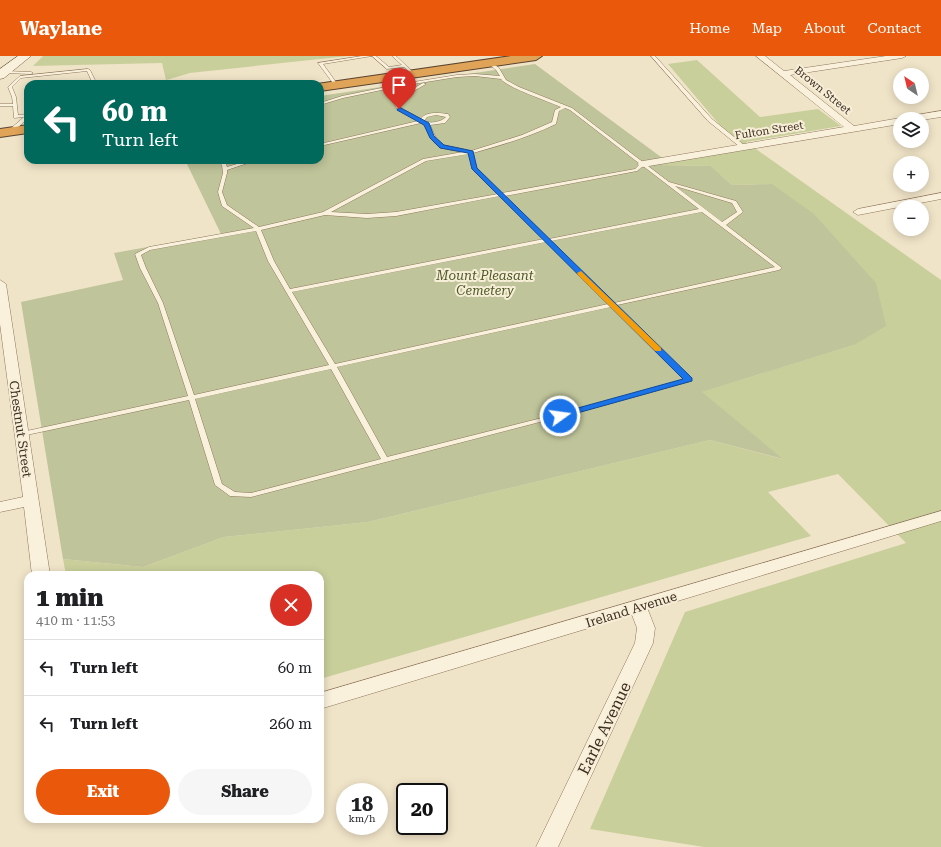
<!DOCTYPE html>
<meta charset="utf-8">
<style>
:root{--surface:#fff;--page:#f6f6f6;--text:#202124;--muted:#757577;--line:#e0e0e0;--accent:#ea580c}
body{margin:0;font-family:"Roboto Serif",serif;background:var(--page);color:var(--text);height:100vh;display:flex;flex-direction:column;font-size:15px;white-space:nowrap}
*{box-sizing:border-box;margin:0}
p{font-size:13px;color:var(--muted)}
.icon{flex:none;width:22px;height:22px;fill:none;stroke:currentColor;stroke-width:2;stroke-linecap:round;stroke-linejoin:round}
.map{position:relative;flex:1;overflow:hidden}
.drawer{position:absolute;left:24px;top:515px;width:300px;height:252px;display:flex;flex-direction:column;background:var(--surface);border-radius:12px;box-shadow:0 2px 10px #0003}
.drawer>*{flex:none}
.guide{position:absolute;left:24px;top:24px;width:300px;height:84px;border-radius:12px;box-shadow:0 2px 10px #0003;background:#00695c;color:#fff;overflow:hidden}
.needle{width:26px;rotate:325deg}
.buttons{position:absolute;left:893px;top:12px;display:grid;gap:8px}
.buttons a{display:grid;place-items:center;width:36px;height:36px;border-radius:50%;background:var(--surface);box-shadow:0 2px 10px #0003;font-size:20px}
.speed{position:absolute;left:336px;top:727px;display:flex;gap:8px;font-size:20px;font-weight:700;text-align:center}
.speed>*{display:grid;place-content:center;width:52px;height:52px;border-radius:50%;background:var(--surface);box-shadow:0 2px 10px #0003;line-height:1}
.speed small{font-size:10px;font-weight:400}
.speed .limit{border:2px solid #111;border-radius:6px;background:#fff;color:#111}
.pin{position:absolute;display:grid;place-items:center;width:34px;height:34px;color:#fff;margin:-41px -17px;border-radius:50% 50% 50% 0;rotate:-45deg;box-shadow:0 0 4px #0007}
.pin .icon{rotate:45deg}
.me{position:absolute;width:44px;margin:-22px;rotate:76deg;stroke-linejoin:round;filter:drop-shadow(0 0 3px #0008)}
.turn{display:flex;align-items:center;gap:14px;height:84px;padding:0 12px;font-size:18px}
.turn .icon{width:52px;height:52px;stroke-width:2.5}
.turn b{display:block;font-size:28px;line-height:34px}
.round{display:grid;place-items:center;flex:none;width:42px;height:42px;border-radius:21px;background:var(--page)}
.head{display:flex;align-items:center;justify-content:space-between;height:68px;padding:0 12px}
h1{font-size:24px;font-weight:800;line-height:30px}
.primary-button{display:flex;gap:8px;margin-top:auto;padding:8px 12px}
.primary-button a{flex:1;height:46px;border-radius:24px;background:var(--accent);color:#fff;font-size:16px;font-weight:800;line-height:46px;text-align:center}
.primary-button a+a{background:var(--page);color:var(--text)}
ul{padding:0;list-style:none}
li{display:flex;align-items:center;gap:12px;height:56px;padding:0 12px;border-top:1px solid var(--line)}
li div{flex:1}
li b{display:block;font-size:15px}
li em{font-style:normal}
header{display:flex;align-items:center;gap:24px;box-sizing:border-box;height:56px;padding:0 20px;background:var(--accent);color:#fff}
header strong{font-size:19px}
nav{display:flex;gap:22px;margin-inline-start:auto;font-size:14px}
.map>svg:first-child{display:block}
.green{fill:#c9cf9b}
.cemetery{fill:#bfc49a}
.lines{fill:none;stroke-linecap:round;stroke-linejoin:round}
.lane-casing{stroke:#8d765c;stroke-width:1}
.street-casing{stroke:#8d765c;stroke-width:1}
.secondary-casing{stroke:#6f573f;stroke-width:1}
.highway-casing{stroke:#5b4430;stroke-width:2}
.lane{fill:#faf1dc;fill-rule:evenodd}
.street{fill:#faf1dc;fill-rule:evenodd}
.secondary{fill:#faf1dc;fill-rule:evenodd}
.highway{fill:#e0a458;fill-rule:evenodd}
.route{fill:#1a73e8;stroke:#114b97}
.slow{fill:#f59e0b}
.labels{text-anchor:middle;stroke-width:4;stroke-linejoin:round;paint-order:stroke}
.far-street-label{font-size:11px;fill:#3d2e20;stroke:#f7eed8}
.park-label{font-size:13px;font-style:italic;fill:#4d5a26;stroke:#f7eed8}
.street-label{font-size:13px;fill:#3d2e20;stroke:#f7eed8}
.near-street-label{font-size:16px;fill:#3d2e20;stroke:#f7eed8}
</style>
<header>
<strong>Waylane</strong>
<nav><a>Home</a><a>Map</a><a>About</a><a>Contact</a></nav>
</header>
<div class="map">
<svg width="941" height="791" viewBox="0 0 941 791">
<rect width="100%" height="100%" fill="#f0e4c8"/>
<!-- green -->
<g class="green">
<polygon points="43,0 348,0 190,17 166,24 162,7 33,10"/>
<polygon points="697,4 760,61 818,53 841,70 746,86 941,224 941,791 704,791 590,773 685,556 906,487 838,418 768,436 811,480 320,623 320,519 66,519 63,503 143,511 224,481 368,466 710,384 782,403 701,336 854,289 772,128 732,129 711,110 662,109 665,104 740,93 668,8"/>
</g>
<!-- cemetery -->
<polygon class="cemetery" points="535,8 665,104 662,109 711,110 732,129 772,128 814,158 876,227 886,270 854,289 702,336 783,403 710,384 368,466 224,481 143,511 63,503 21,246 123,224 114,197 221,178 185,104 320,104 320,40"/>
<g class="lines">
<!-- lane casing -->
<g class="lane-casing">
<g id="lane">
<polygon points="362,0 372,0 323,8 338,29 336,30 335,30 318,7"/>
<polygon points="372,0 376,0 389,11 402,9 392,0 396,0 415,18 412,19 404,11 387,13"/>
<polygon points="651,0 655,0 712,63 744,89 744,91 740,91 708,65"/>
<path d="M489 6H491L499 12 506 24 519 31 572 52 669 126 736 145 743 156 726 169 782 212 779 214 617 249 692 324 691 325 605 349 251 441 230 440 215 429 189 344 22 380 20 379 19 378 22 376 188 340 158 247 140 212 135 198 149 191 254 172 222 150 218 136 223 117 222 109 217 104H222L226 108 227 111 250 104H257L227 114V117L222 136 227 149 259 171 323 156 423 103 463 96C454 94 439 94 433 85 428 79 429 71 421 67L320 90V88L418 65 398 54 392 45 423 27 426 28 396 45 401 52 421 63C426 55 439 57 448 58L450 61 445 67 430 69 437 84 443 89 467 94V95H471L522 79 552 66 555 54 561 51C550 46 506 31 501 23L475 20 457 21 401 30 343 42 320 49V47L342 40 401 28 457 19 475 18 500 20 496 14 489 8ZM565 52 570 54 640 108 635 113 502 137 476 112 473 97C502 89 529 81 556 68L559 55ZM436 59 446 61C441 66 431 68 424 65L427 61ZM469 98 472 113 498 138 396 156 367 158 331 156 426 105ZM643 110 699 153 549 183 505 140 637 115ZM675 130 732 147 737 156 722 166ZM500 140 544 183 290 233 274 205 261 174 325 159 367 162 396 160ZM702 156 775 211 614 247 551 185ZM256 175 268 205 329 309 194 339 163 247 146 212 141 199 150 194ZM546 186 608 248 335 308 292 236ZM611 251 685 323 601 347 387 401 337 311ZM331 313 381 403 251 437 235 436 222 428 195 343Z"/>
<polygon points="88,13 90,14 97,28 93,28 87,15 21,22 12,31 16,41 18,59 28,58 28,62 13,76 9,76 9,74 24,61 14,62 13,50 0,50 0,48 13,48 12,41 8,31 20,20"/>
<polygon points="5,15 31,16 33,17 31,18 4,17 3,16"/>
</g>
</g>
<!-- street casing -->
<g class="street-casing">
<g id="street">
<polygon points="756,0 765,0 784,15 886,0 906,0 902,2 790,19 854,70 900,62 903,63 900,63 900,68 643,111 639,110 638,108 639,106 643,105 844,71"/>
<polygon points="941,55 941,61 922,64 905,63 910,60"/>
<polygon points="941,137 941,143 858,159 853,156 858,153"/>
<polygon points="0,224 6,228 50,519 32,519 24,451 0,456 0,446 23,441 0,268"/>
<polygon points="941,455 941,465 648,554 655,572 653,587 558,791 536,791 635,587 637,572 632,559 320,653 320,637"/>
</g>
</g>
<!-- secondary casing -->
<g class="secondary-casing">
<polygon id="secondary" points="18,0 31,0 4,22 0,23 0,13"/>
</g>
<!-- highway casing -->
<g class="highway-casing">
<g id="highway">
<polygon points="511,0 542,0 536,4 320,35 320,28 317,28"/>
<polygon points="28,69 28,77 0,81 0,73"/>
</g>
</g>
<!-- lane -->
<use href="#lane" class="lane"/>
<!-- street -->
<use href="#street" class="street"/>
<!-- secondary -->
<use href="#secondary" class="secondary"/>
<!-- highway -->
<use href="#highway" class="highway"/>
</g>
<!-- route -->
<polygon class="route" points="399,51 429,67 434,80 444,89 473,95 477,112 692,322 692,325 563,361 556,361 556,358 683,323 472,113 468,97 440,92 430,82 424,69 397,54"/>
<!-- slow -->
<polygon class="slow" points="581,215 661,292 661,295 655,295 578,219 577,217"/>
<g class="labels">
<!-- far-street labels -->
<g class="far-street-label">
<text transform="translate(823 34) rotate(39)" y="4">Brown Street</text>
<text transform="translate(769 74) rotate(-9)" y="4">Fulton Street</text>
</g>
<!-- park labels -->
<g class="park-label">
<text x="485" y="224">Mount Pleasant<tspan x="485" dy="15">Cemetery</tspan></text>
</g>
<!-- street labels -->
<g class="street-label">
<text transform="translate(21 373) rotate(82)" y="5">Chestnut Street</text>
<text transform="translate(631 553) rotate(-17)" y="5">Ireland Avenue</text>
</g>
<!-- near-street labels -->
<g class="near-street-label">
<text transform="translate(604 672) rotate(-64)" y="6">Earle Avenue</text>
</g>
</g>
</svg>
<div class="buttons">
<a><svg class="needle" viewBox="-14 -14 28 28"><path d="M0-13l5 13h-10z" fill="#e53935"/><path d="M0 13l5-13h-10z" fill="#757577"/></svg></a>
<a><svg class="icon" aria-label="layers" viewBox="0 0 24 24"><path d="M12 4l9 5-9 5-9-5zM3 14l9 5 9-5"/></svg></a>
<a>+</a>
<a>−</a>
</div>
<div class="speed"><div>18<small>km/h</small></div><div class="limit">20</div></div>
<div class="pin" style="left:399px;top:53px;background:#d93025"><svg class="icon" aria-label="arrive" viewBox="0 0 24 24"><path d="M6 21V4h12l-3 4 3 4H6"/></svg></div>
<svg class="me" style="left:560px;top:360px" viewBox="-20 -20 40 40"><circle r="17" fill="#1a73e8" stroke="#fff" stroke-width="3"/><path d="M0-11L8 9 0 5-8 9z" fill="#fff"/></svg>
<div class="guide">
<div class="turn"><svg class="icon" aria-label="left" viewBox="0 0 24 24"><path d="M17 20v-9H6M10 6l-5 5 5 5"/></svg><div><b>60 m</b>Turn left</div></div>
</div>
<section class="drawer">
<div class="head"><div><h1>1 min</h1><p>410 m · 11:53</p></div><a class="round" style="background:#d93025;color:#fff"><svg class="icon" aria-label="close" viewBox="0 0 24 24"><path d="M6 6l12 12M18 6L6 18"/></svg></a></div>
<ul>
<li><svg class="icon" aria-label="left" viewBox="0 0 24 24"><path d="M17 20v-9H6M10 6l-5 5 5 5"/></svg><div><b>Turn left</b></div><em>60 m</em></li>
<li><svg class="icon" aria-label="left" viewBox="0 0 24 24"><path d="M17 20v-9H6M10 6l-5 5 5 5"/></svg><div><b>Turn left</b></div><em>260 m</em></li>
</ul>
<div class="primary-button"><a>Exit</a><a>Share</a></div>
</section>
</div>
